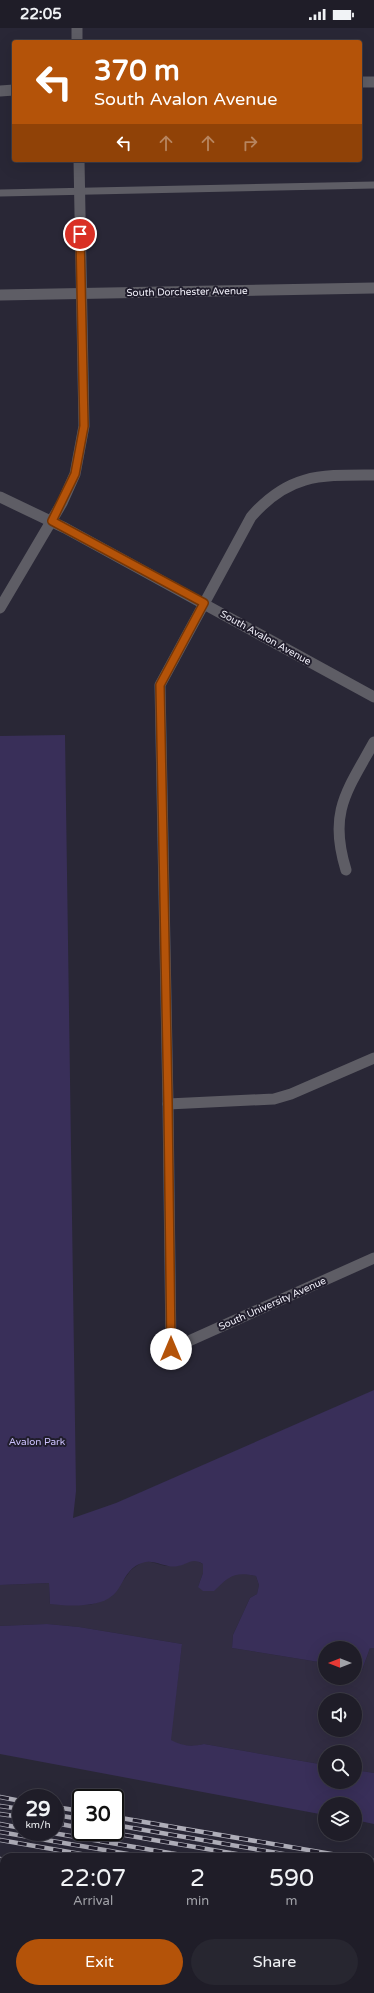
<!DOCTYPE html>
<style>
:root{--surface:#1f1d28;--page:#272630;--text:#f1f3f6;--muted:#a1a2a8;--line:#3c3b45;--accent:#b45309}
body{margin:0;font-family:"Varela Round",sans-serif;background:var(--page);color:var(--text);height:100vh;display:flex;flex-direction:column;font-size:15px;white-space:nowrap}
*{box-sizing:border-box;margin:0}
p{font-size:13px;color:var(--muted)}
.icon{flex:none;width:22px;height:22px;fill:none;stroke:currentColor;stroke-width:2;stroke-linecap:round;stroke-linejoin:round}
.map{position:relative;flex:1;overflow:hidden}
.drawer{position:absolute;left:0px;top:1825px;width:374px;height:140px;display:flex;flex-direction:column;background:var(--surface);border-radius:12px 12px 0 0;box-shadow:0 4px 16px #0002,0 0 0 1px var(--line)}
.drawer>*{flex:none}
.top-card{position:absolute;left:12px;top:12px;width:350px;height:122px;border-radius:4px;box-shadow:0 4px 16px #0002,0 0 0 1px var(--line);background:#b45309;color:#fff;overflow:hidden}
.needle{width:26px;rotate:270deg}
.fabs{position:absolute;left:318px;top:1613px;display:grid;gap:8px}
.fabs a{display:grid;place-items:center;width:44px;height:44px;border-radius:50%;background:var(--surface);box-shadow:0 4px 16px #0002,0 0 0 1px var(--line);font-size:20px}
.speed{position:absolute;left:12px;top:1761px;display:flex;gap:8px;font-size:20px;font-weight:700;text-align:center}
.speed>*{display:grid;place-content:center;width:52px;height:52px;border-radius:50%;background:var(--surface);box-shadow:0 4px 16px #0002,0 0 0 1px var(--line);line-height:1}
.speed small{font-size:10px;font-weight:400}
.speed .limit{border:2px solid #111;border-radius:6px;background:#fff;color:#111}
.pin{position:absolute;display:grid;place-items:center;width:34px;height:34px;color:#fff;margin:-17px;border:2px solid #fff;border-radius:50%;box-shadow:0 1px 4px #0007}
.me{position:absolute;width:44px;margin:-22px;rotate:0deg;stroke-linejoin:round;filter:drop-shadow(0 0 3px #0008)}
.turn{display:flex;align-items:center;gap:14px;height:84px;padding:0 16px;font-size:18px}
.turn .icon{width:52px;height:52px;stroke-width:2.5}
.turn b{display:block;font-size:28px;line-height:34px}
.lanes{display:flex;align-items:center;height:38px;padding:0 16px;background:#0003;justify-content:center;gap:20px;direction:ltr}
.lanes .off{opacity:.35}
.eta{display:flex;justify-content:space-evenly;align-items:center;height:68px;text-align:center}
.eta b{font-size:24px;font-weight:600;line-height:28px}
.button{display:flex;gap:8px;margin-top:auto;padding:8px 16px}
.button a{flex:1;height:46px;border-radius:24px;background:var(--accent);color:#fff;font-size:16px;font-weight:600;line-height:46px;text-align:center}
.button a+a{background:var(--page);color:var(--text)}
.status{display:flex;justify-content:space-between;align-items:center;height:28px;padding:0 20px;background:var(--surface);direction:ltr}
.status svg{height:11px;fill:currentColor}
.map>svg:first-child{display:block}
.built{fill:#322d43;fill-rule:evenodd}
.green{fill:#392f59}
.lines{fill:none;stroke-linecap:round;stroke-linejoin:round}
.service{stroke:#5e5d65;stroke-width:7}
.minor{stroke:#5e5d65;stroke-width:11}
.rail-casing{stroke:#aeadb8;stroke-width:4.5}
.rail{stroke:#201d2c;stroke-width:3;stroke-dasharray:9;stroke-linecap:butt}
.route-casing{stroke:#753606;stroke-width:10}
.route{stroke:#b45309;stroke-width:7}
.labels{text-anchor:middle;stroke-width:4;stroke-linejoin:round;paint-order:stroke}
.street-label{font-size:10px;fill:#f0eff9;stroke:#201d2c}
.park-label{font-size:10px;fill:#ccc1fc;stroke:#201d2c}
</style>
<div class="status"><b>22:05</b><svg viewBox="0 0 49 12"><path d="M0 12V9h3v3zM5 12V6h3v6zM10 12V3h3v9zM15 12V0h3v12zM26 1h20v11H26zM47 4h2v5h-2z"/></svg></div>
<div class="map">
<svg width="374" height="1965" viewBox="0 0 374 1965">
<rect width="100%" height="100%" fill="#292736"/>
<!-- built -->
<g class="built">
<path d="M188 1533H197L203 1536V1545L198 1559 223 1554 232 1547 242 1545 256 1548 259 1557 257 1566 250 1570 233 1607 232 1620 325 1635V1650H355V1641L362 1642 370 1620H374V1745L355 1742V1724H325V1737L204 1716 195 1718 180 1717 170 1712 182 1616 79 1599 47 1596 0 1598V1557L49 1555 50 1576 90 1577 112 1568 131 1542 142 1534H151L165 1538H178ZM325 1672H355V1702H325Z"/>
<polygon points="370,1948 374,1949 374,1965 128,1965 128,1961 370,1961"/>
</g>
<!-- green -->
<g class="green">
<path d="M65 707 76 1463 73 1490 116 1475 374 1362V1620H370L362 1642 355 1641V1620H325V1635L232 1620 233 1607 250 1570 257 1566 259 1557 256 1548C235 1543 229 1548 214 1563H203L198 1559 203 1545V1536C192 1529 189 1536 178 1538 166 1541 154 1530 142 1535 124 1541 123 1560 112 1568 98 1580 66 1578 50 1576L49 1555 0 1557V708Z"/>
<path d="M47 1596 79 1599 182 1616 171 1712C182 1718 191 1719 204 1716L325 1737V1754H355V1742L374 1745V1796L355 1792V1776H325V1787L0 1726V1598Z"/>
</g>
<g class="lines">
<!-- service -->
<g class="service">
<polyline points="0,165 374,157"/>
<polyline points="3,1891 4,1938"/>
<polyline points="5,1961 5,1965"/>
</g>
<!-- minor -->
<g class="minor">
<polyline points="77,0 77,14"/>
<polyline points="360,54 374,54"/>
<polyline points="0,63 14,62"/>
<polyline points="0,267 374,260"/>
<path d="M374 447C321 447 289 445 251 489L160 657 168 1076 171 1321 374 1230"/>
<polyline points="0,469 65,500 374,669"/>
<polyline points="0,580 62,475 75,446 84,398 79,132"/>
<path d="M346 842C328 784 347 763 374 714"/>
<polyline points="168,1076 274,1071 291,1066 374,1030"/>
<polyline points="109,1961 110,1965"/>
</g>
<!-- rail casing -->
<g class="rail-casing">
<g id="rail">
<polyline points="0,1769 21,1773"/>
<polyline points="0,1778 21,1781"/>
<polyline points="55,1779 81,1783"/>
<polyline points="0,1786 21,1789"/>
<polyline points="55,1787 81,1791"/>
<polyline points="115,1789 349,1829"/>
<polyline points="55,1795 81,1800"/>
<polyline points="0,1796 21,1800"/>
<polyline points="115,1797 301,1829"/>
<polyline points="0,1804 145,1829"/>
<polyline points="47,1804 193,1829"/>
<polyline points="107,1804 254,1829"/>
<polyline points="0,1812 98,1829"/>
<polyline points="0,1831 4,1832"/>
<polyline points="370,1833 374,1833"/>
<polyline points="0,1841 4,1841"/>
<polyline points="370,1841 374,1842"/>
<polyline points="370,1849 374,1850"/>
<polyline points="370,1859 374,1860"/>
<polyline points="370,1867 374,1868"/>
<polyline points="370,1875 374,1876"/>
<polyline points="370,1895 374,1896"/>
<polyline points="370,1904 374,1905"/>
</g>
</g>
<!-- rail -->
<use href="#rail" class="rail"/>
</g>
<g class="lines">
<!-- route casing -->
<g class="route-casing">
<polyline id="route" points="80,206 84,398 75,446 52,493 204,575 160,657 168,1076 171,1321"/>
</g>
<!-- route -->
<use href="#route" class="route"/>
</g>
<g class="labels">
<!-- street labels -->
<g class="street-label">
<text transform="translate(187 263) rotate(-1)" y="4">South Dorchester Avenue</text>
<text transform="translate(266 609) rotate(29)" y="4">South Avalon Avenue</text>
<text transform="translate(272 1275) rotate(-24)" y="4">South University Avenue</text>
</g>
<!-- park labels -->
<g class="park-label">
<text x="37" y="1417">Avalon Park</text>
</g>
</g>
</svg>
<div class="fabs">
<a><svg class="needle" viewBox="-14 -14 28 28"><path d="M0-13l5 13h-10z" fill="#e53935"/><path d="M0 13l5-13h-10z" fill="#a1a2a8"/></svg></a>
<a><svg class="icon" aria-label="sound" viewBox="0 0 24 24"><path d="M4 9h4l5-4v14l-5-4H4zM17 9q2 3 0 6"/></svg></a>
<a><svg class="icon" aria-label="search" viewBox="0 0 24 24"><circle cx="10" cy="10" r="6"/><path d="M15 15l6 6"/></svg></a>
<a><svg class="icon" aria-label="layers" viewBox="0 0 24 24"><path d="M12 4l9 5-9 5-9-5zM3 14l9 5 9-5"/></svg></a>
</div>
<div class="speed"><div>29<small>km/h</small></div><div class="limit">30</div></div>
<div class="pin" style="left:80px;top:206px;background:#d93025"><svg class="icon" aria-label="arrive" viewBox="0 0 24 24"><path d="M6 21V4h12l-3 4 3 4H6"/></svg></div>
<svg class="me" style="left:171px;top:1321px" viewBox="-20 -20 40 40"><circle r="19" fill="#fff"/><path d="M0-13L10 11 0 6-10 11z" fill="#b45309"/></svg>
<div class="top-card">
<div class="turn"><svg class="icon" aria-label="left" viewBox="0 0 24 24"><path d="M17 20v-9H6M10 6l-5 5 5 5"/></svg><div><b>370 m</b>South Avalon Avenue</div></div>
<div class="lanes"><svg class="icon" aria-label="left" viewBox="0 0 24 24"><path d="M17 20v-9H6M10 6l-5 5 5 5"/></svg><svg class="icon off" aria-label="ahead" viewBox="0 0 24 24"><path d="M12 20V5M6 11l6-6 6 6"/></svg><svg class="icon off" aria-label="ahead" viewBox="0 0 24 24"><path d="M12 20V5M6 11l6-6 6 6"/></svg><svg class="icon off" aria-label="right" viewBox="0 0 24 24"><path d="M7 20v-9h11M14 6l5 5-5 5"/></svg></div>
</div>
<section class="drawer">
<div class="eta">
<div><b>22:07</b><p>Arrival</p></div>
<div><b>2</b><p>min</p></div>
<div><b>590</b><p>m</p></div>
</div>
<div class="button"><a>Exit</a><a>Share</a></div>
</section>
</div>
